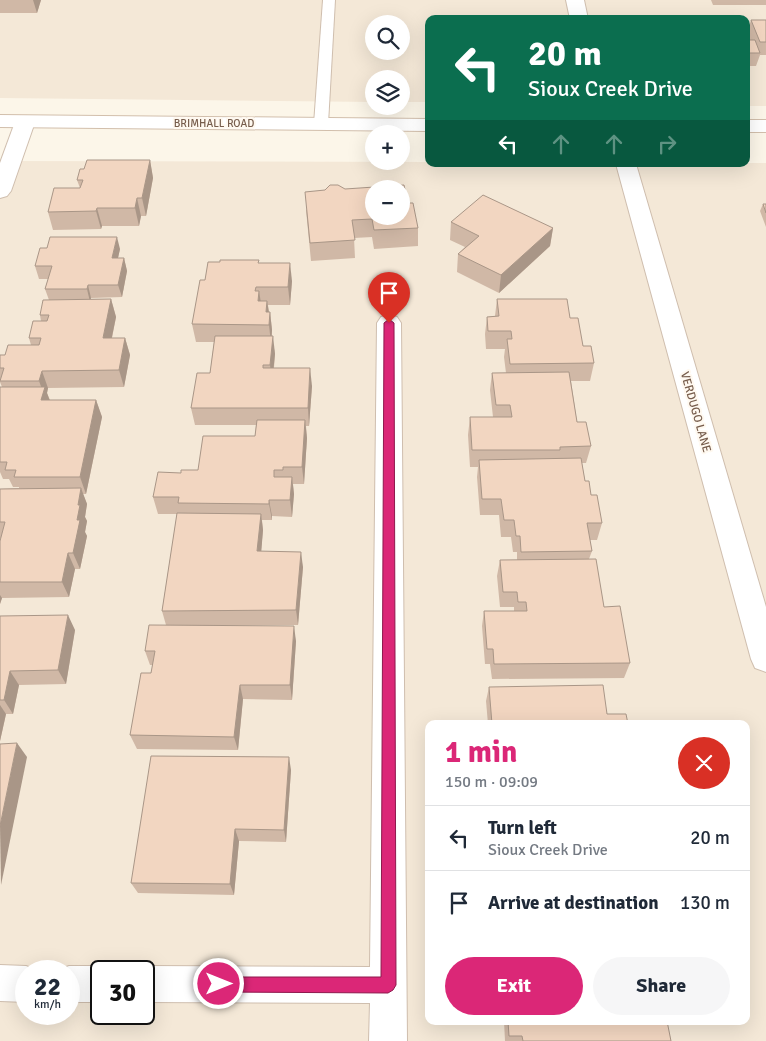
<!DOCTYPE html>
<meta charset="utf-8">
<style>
:root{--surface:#fff;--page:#f6f6f7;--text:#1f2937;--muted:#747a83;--line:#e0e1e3;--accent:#db2777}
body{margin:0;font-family:Signika,sans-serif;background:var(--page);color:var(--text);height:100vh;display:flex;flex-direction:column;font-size:19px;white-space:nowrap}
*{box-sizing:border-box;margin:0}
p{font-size:16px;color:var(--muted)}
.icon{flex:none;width:28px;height:28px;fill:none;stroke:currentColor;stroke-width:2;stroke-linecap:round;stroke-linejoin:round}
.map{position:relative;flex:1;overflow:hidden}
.sheet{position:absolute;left:425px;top:720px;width:325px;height:305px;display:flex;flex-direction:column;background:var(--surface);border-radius:10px;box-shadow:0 5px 20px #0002}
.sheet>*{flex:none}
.top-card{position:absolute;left:425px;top:15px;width:325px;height:152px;border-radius:10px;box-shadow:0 5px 20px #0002;background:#0b6e4f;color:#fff;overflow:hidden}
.buttons{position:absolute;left:365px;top:15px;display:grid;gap:10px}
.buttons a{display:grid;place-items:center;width:45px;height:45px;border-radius:50%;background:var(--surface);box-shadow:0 5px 20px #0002;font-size:25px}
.speed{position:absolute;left:15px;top:960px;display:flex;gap:10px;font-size:25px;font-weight:700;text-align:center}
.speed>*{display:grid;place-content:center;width:65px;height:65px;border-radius:50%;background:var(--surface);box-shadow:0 5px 20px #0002;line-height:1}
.speed small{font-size:12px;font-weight:400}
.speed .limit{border:2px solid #111;border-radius:8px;background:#fff;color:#111}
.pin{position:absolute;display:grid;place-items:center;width:42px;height:42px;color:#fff;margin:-51px -21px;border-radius:50% 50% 50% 0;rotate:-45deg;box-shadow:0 0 5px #0007}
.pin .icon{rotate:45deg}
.me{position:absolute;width:55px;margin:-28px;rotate:90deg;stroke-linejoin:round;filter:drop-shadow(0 0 4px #0008)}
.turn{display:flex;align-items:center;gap:18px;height:105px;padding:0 20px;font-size:22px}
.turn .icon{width:65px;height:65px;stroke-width:2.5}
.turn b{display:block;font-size:35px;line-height:42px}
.lanes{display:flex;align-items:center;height:48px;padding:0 20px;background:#0003;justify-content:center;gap:25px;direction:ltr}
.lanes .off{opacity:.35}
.round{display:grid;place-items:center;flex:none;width:52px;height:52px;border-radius:26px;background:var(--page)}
.summary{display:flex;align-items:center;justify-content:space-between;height:85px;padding:0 20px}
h1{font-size:30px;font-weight:800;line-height:38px;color:var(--accent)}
.action{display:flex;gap:10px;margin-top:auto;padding:10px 20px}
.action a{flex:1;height:58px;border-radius:30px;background:var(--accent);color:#fff;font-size:20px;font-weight:800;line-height:58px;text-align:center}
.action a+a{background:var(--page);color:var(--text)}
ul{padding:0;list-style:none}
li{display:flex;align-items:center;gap:15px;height:65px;padding:0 20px;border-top:1px solid var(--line)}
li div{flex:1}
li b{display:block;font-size:19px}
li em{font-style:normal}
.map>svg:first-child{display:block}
.residential{fill:#f4e8d7;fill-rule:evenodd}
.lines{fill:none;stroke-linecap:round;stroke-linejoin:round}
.lane-casing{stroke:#cfbeae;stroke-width:2}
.street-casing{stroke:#cfbeae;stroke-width:2}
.secondary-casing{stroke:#d2bfac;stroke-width:2}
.lane{fill:#fff;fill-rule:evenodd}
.street{fill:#fff;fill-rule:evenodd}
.secondary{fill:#fff;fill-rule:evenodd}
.wall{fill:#d0b8a6}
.shaded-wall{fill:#a99687}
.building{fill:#f2d6c1;stroke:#a99687;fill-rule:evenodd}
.route{fill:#db2777;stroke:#8e194d}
.labels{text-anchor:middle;stroke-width:4;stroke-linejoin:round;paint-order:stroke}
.far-street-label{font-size:11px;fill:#775d4c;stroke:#fff9f0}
.street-label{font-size:12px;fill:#775d4c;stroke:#fff9f0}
</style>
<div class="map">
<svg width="766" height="1041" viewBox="0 0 766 1041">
<rect width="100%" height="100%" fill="#fcf6e9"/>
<!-- residential -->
<g class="residential">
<path d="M0 0H766V106H746V19H429V102H401V79H374V102L0 98ZM374 24H401V51H374Z"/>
<path d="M0 161 429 162V164L766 163V1041H0ZM374 189H401V216H374ZM429 724H746V1021H429ZM26 971H69V1014H26ZM101 971H144V1014H101Z"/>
</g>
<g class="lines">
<!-- lane casing -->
<g class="lane-casing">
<polygon id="lane" points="323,0 335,0 328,124 326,127 316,127 314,124"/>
</g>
<!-- street casing -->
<g class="street-casing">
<g id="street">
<polygon points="566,0 584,0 588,19 570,19"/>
<polygon points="25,116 32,118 35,122 11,191 7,196 0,198 0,163 15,122 18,118"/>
<polygon points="616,164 636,164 766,607 766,672 755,668 751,659"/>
<polygon points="389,315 397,317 401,323 407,1041 369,1041 370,1003 144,1002 144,971 131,971 144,966 370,967 377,323 381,317"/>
<polygon points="0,965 26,966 39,971 26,971 26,1002 0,1001"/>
<polygon points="69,966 101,966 114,971 101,971 101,1002 69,1002 69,971 56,971"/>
</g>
</g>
<!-- secondary casing -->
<g class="secondary-casing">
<g id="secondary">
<polygon points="0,115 429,119 429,131 0,127"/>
<rect x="746" y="120" width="20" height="12"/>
</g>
</g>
<!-- lane -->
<use href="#lane" class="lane"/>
<!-- street -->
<use href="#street" class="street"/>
<!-- secondary -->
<use href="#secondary" class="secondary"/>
</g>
<!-- wall -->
<g class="wall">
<polygon points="0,0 41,0 37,13 0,13"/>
<polygon points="711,0 766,0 766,5 713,5"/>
<polygon points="751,20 766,20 766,55 760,55 756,66 746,66 746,40 750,40 747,33"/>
<polygon points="150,160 153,178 146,216 141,216 139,226 102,226 101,229 53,230 48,212 80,188 77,180"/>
<polygon points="345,189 408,203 418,228 418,246 374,249 372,237 354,238 355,258 311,261 306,210"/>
<polygon points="763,204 766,204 766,227 760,211"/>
<polygon points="451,222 553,228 550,246 499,293 457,272 458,254 465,247 450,240"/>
<polygon points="120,249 118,258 124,258 127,271 122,297 91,298 91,299 111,299 116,317 112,338 125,338 130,355 124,387 48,388 47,393 50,400 96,400 102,417 86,494 83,494 87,504 85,517 87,521 85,532 87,536 80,569 75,569 69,597 2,598 0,604 0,541 1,538 0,538 0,489 19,488 19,487 13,487 9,479 3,479 0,472 0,387 2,387 0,382 0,355 5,355 31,345 29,338 41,321 40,315 49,300 45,289 48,279 39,279 35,266"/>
<polygon points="259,263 292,281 290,305 268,305 269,312 270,312 272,330 272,336 275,354 274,368 312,386 309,426 306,426 307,438 304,484 293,484 294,494 292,517 272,516 272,520 262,520 263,530 261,551 303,567 298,625 217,625 296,641 292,700 243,699 238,750 137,749 130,735 151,673 153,665 150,665 145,651 166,625 162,611 177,514 158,514 153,497 181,473 198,470 255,436 256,425 195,425 191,408 210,373 214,342 196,342 192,324"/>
<polygon points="497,299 570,318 583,346 594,363 590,381 571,381 577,422 591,446 586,463 582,463 585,481 591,495 602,523 597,540 590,540 592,551 589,559 604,607 630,663 624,678 492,679 490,664 485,664 482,626 484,611 514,611 514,607 500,607 497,576 500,560 517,560 517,552 513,552 511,537 501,537 499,515 480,515 477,477 478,467 470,467 468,435 470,417 493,417 490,390 492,373 506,373 504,357 505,349 486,349 485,334 487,317 495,316"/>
<polygon points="0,616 75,630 66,684 19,685 13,714 6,714 0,741"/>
<polygon points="489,687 607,714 628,724 488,724 486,701"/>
<polygon points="291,770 286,842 239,841 234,895 138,893 131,883"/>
<polygon points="504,1021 667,1021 671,1041 505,1041"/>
</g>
<!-- shaded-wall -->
<g class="shaded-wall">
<polygon points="33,0 41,0 37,13"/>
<polygon points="150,160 153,178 146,216 142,198"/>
<polygon points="137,198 141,216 139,226 135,208"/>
<polygon points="97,208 102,226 101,229 96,211"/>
<polygon points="553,228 550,246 499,293 501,275"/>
<polygon points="117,237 120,249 115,271 112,258"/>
<polygon points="124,258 127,271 122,297 118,285"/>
<polygon points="290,263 292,281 290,305 288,287"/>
<polygon points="88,285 91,298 90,302 87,289"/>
<polygon points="259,291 262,309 258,301"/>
<polygon points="111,299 116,317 108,356 103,338"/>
<polygon points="267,301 270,319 266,312"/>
<polygon points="270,312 272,330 271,343 269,325"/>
<polygon points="273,336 275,354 272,383 270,365"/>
<polygon points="125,338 130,355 124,387 119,370"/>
<polygon points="310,368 312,386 309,426 308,408"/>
<polygon points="42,371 48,388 47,393 51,404 41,400 43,392 39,381"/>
<polygon points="96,400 102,417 86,494 80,477"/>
<polygon points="305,420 307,438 304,484 302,467"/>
<polygon points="292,477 294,494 292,517 290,500"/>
<polygon points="81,488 87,504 85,517 87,521 85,532 87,536 80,569 73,553 77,520 78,505"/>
<polygon points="269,500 272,516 272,520 269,504"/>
<polygon points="261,514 263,530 260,567 257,551"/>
<polygon points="301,552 303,567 298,625 296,610"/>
<polygon points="68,553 75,569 69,597 62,582"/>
<polygon points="0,595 2,598 0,604"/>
<polygon points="68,615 75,630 66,684 58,670"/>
<polygon points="294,626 296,641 292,700 290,685"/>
<polygon points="10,671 19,685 13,714 4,700"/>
<polygon points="240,685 243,699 238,750 234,737"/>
<polygon points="0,705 6,714 0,741"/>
<polygon points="17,743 27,757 1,885 0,826"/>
<polygon points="289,757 291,770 286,842 284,830"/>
<polygon points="235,829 239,841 234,895 230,884"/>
</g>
<!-- building -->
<g class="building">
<polygon points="751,20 766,20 766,42 760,42"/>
<polygon points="746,40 755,40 760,53 746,53"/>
<polygon points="87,160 150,160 142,198 137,198 135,208 97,208 96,211 48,212 54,188 80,188 83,180 77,180 80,169 84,169"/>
<path d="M330 185H338L345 189 404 185 408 203H413L418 228 374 230 372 219 352 220 355 240 310 243 305 192 325 190ZM374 189H401V216H374Z"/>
<polygon points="483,195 553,228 501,275 458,254 479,236 451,222"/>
<polygon points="763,204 766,204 766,213"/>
<polygon points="50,237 117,237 112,258 124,258 118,285 88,285 87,289 45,289 52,266 35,266 40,248 47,248"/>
<polygon points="220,260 259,260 258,263 290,263 288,287 256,287 255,291 259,291 258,301 267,301 266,312 270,312 269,325 192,324 200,280 205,280 208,262 220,262"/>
<polygon points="111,299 103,338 125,338 119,370 42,371 39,381 0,381 4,368 0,368 0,355 5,355 8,345 39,345 41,338 29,338 33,321 47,321 49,315 40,315 43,300"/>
<polygon points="497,299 567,299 570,318 578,318 583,346 591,346 594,363 510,364 507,339 512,339 511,331 488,331 487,317 499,316"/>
<polygon points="215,336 273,336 270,365 263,365 263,368 310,368 308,408 191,408 197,373 210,373"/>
<polygon points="569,372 577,422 586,422 591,446 560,447 560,450 472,450 470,417 512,417 510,405 496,405 492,373"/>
<polygon points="0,387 45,387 41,400 96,400 80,477 14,477 16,470 5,470 7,462 0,462"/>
<polygon points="257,420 305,420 302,467 283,467 283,470 274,470 274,477 292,477 290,500 269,500 269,504 178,503 179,497 153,497 158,472 181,473 181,470 198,470 203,436 255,436"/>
<polygon points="581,458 585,481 589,481 591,495 597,495 602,523 587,523 592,551 521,552 520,536 516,536 514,520 504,520 501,499 482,499 479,460"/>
<polygon points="81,488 78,505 80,505 77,520 80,520 73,553 68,553 62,582 0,582 0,541 5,522 0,522 0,489"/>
<polygon points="177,513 261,514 257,551 301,552 296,610 162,611"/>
<polygon points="596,559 604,607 620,606 630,663 494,664 493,649 487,649 484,611 527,611 526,602 518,602 517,592 503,592 500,560"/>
<polygon points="68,615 58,670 10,671 4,700 0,700 0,616"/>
<polygon points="149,625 294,626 290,685 240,685 234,737 130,735 141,673 151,673 155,651 145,651"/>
<polygon points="603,685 607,714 626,714 628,724 492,724 489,687"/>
<polygon points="17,743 0,826 0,744"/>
<polygon points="151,756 289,757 284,830 235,829 230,884 131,883"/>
<polygon points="508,1021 667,1021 671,1041 523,1041 522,1036 509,1036"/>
</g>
<!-- route -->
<polygon class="route" points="389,319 394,323 396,985 393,990 388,993 219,992 214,990 211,984 214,979 219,977 381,977 384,323"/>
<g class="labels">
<!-- far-street labels -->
<g class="far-street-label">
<text x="214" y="127">BRIMHALL ROAD</text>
</g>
<!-- street labels -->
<g class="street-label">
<text transform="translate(696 412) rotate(74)" y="4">VERDUGO LANE</text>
</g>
</g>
</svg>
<div class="buttons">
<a><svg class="icon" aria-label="search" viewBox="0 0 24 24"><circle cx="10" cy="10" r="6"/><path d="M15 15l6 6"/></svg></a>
<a><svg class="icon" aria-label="layers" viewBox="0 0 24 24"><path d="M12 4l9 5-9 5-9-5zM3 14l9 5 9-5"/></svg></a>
<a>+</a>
<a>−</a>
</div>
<div class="speed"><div>22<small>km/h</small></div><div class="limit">30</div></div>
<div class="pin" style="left:389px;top:323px;background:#d93025"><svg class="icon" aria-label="arrive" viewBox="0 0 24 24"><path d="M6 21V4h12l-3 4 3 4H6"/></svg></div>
<svg class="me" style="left:219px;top:984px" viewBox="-20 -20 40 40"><circle r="17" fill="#db2777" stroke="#fff" stroke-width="3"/><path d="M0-11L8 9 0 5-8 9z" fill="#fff"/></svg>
<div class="top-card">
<div class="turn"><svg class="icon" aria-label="left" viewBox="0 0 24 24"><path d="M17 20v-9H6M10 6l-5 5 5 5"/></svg><div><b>20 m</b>Sioux Creek Drive</div></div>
<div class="lanes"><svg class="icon" aria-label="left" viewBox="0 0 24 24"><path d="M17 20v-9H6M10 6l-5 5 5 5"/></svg><svg class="icon off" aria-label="ahead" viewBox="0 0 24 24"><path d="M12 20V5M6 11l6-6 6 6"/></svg><svg class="icon off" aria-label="ahead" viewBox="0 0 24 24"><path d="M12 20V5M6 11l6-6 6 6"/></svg><svg class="icon off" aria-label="right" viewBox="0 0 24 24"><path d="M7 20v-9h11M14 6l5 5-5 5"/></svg></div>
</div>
<section class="sheet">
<div class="summary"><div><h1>1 min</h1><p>150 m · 09:09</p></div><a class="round" style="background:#d93025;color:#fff"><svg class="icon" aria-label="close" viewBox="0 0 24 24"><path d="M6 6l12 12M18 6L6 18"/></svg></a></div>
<ul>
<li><svg class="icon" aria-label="left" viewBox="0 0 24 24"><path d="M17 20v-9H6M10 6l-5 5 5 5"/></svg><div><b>Turn left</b><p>Sioux Creek Drive</p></div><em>20 m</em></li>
<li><svg class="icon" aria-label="arrive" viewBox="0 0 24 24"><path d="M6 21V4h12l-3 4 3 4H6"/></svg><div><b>Arrive at destination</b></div><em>130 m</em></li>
</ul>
<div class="action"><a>Exit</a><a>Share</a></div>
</section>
</div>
